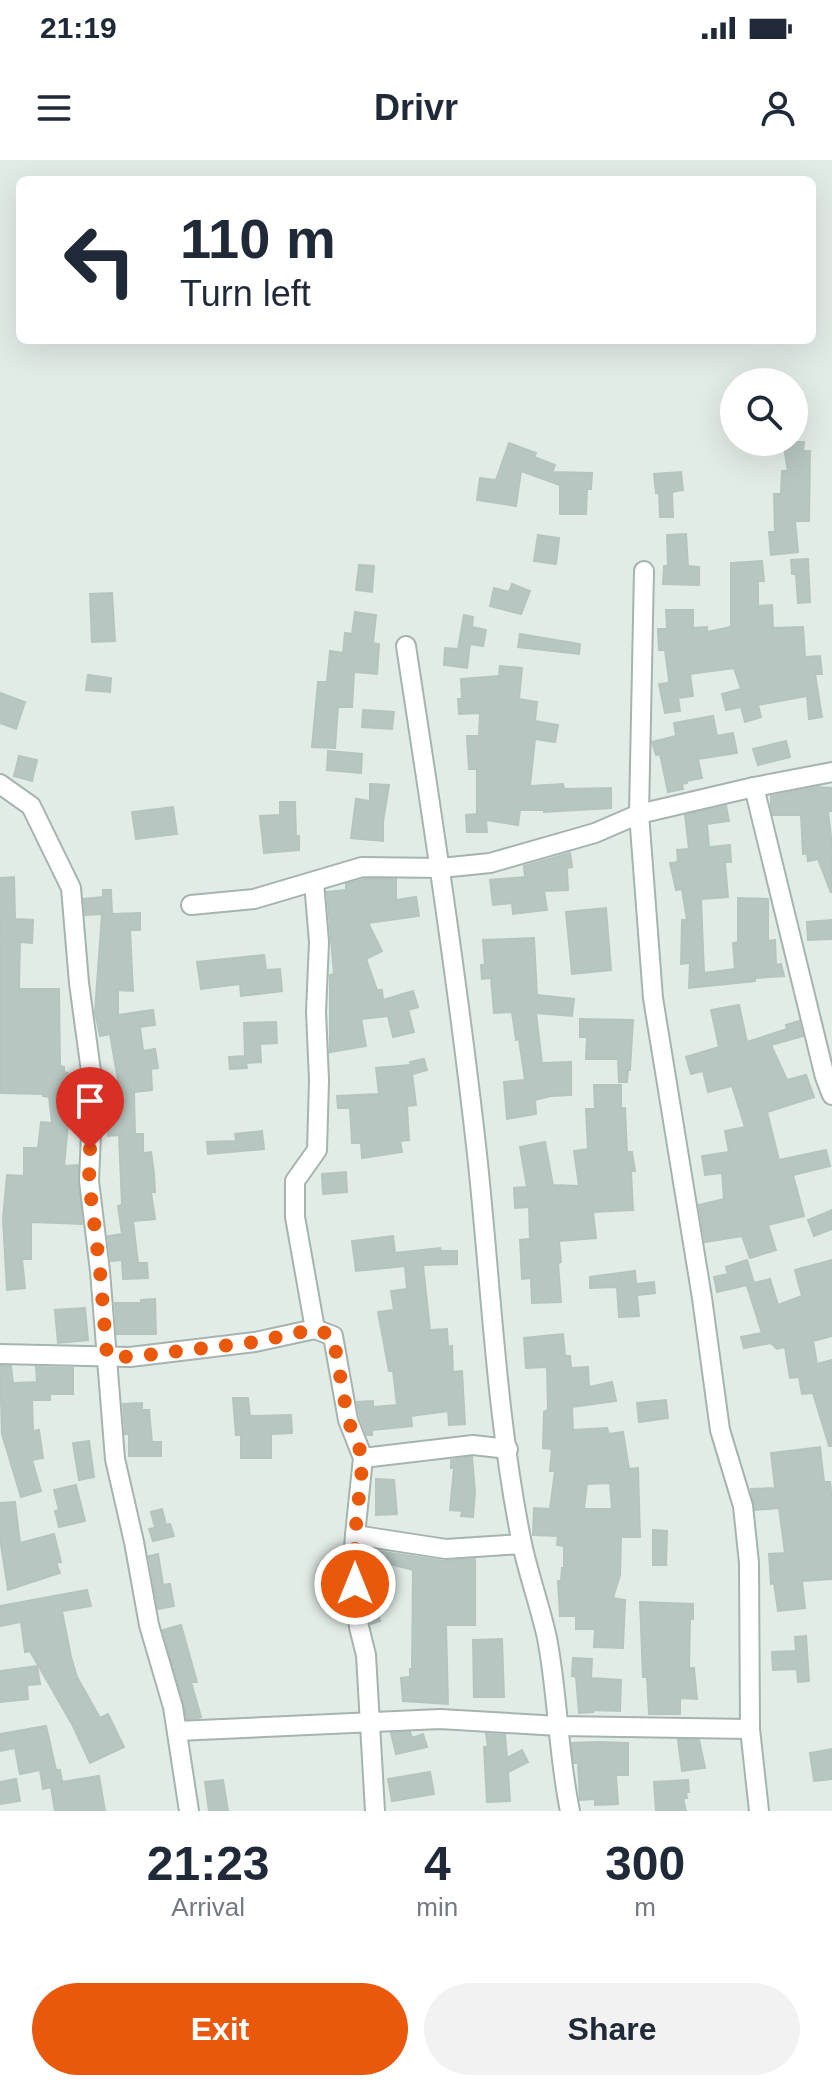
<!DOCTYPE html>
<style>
:root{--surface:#fff;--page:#f2f2f3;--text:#1f2937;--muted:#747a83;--accent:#ea580c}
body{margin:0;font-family:Arial,sans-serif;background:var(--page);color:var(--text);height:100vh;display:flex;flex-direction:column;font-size:30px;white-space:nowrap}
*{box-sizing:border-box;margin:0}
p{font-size:26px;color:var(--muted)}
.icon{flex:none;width:44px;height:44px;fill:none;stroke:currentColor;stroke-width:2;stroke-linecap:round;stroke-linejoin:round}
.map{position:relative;height:1651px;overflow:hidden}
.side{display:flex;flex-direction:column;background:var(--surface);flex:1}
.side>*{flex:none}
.banner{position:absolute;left:16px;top:16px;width:800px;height:168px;border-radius:12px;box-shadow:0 8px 32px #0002;background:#fff;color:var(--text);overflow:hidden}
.controls{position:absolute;left:720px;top:208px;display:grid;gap:16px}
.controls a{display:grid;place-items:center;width:88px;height:88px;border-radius:50%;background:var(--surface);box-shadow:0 8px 32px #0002;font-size:40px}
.pin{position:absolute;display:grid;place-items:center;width:68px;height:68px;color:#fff;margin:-82px -34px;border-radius:50% 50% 50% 0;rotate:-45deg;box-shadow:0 0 8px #0007}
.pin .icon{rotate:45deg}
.me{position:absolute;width:88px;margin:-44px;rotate:0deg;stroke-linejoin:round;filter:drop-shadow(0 0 6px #0008)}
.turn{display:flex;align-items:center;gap:28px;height:168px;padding:0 32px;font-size:36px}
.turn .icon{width:104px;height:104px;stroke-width:2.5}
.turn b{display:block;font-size:56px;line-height:68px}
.eta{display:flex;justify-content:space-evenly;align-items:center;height:136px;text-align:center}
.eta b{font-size:48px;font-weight:700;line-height:56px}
.primary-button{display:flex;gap:16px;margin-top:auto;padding:16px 32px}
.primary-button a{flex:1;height:92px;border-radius:48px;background:var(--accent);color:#fff;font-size:32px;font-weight:700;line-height:92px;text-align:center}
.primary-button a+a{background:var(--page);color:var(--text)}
.status{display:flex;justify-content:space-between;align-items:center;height:56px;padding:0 40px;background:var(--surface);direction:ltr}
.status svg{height:22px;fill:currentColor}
header{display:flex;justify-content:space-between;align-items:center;height:104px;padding:0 32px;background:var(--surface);font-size:36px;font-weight:700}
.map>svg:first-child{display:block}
.building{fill:#b7c6c0;stroke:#b5c5be;stroke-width:2;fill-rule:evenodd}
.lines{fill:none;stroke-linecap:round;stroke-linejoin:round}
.minor-casing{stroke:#a5b4ae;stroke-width:22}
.minor{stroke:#fff;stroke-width:18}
.route{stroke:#ea580c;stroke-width:14;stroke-dasharray:0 25.2}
</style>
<div class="status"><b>21:19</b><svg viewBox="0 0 49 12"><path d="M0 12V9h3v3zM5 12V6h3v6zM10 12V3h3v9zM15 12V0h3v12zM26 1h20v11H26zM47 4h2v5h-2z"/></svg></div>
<header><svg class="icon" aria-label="menu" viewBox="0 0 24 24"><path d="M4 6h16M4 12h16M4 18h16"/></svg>Drivr<svg class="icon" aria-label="person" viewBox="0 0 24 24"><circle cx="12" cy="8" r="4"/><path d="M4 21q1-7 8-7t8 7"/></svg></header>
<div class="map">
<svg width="832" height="1651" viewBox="0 0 832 1651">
<rect width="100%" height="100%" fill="#e2ece7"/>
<!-- building -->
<g class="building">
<polygon points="783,282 804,282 803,291 810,291 809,361 795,361 798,392 771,395 769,372 775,372 774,334 781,334 782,311 788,311"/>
<polygon points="509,283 536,293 534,297 555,305 552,312 592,313 591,329 587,329 586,354 560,354 560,325 521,311 516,346 477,340 480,318 496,320"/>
<polygon points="681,312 683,330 672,332 673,357 660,357 659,333 656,333 654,314"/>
<polygon points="686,374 688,406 699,407 699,425 663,424 664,406 668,406 667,375"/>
<polygon points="538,375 559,378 556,404 534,401"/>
<polygon points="808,399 810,442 798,443 796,414 792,414 791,400"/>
<polygon points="762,401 764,421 758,421 758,446 772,445 773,468 803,467 805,497 820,496 822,514 815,514 822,557 809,559 807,536 758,545 761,557 745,562 741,547 726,550 722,534 741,529 734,508 690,514 693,536 678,538 680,551 665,553 659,524 668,523 669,520 665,490 659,490 658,469 667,469 666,450 693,450 693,468 707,467 707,472 731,467 731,403"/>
<polygon points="359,405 374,406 372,432 356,430"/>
<polygon points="512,424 530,431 521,454 490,446 494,428 509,432"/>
<polygon points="112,433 115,481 92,482 90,434"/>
<polygon points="355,452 376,455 373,483 379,484 377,514 354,512 352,547 338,547 335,588 312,587 318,522 327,522 330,491 343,493 345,473 352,474"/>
<polygon points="464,455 473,457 472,467 486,470 483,486 470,484 467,508 444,505 445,488 458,489"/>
<polygon points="520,474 580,484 579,494 518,487"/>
<polygon points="500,506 522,508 519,539 537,542 535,561 558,565 555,582 535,579 530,626 563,624 564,629 611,628 611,648 544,652 544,650 520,650 518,665 486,660 487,672 467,672 466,655 477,654 477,609 469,609 467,576 479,576 480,553 459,554 458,539 462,539 461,519 499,516"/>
<polygon points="88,515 111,518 110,532 86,530"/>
<polygon points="0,533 25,542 16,569 0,563"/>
<polygon points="363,550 394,552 392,569 362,567"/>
<polygon points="713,556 717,576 733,573 737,593 698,599 702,618 686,621 687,623 682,624 683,629 668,632 660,594 656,595 652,582 676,576 674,563"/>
<polygon points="786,581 790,597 758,605 753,589"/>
<polygon points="328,591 362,594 361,613 327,610"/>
<polygon points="19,596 37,600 32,621 14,616"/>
<polygon points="370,624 389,625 383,662 383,681 351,678 356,639 370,641"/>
<polygon points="816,627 832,628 832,651 828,651 832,685 831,733 818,699 808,701 807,693 803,694 801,655 773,655 771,647 771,636"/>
<polygon points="280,642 295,642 296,676 299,676 299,690 264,693 260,656 280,655"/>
<polygon points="726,646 729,661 707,664 709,687 730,685 731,702 725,702 728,737 701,739 704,813 735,809 733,783 738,782 738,738 768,739 768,781 775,780 776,805 781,804 784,816 755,818 755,821 689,828 690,803 681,804 682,760 687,760 682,729 676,730 670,703 678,702 677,690 689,689 685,655"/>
<polygon points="173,647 177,674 136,679 132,652"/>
<polygon points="570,693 572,707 567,708 568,730 544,731 547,750 513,754 512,743 493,745 490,720 525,717 524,706"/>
<polygon points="14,717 15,759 33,760 32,783 20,782 19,829 59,829 60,906 64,907 64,912 68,913 67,927 63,926 65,965 68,965 64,1006 78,1005 82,1064 31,1062 31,1099 22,1099 25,1128 7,1130 3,1059 7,1015 24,1016 24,988 38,988 41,962 52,963 49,937 43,936 43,934 1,933 0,718"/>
<polygon points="364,719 396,719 396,740 416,737 419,756 368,763 382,791 366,799 377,830 382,830 383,840 413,831 418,847 408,850 414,872 393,877 388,856 361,859 366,886 330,892 330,815 334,814 327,732 346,730 346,724"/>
<polygon points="103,730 111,730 112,754 140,753 140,770 130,770 133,831 118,830 118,855 153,850 155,865 140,867 143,891 155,889 158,908 151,909 152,930 134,932 135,974 143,974 143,993 151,992 154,1013 155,1032 151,1032 155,1059 133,1061 138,1103 147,1103 148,1118 123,1119 122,1100 111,1101 108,1076 122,1074 118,1046 122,1045 119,975 108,976 105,934 120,932 110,874 100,876 95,852 102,754 85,755 84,739 103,737"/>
<polygon points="606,748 611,810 572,814 566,752"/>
<polygon points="832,760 832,779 808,780 807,762"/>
<polygon points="534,778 537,835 574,839 572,856 536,853 542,903 571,902 571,935 551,936 535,940 536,954 507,959 504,922 525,920 519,879 516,880 512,852 494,853 491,818 482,819 481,805 485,805 483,780"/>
<polygon points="264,795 266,810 280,809 282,831 241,836 240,824 201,829 197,802"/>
<polygon points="739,845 747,882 787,869 786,865 799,861 803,876 771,885 787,920 806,915 814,937 767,952 779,1000 826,990 830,1006 793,1015 804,1056 768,1065 776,1090 750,1098 742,1076 705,1082 699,1045 724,1039 722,1013 705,1015 702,996 729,992 725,971 745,967 732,926 708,932 703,911 691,914 686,897 719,887 711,850"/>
<polygon points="580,859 633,860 630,910 628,910 627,922 619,922 618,899 586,899 587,877 580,877"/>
<polygon points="276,862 277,883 260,884 261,902 246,903 247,908 230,909 229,897 245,896 244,863"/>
<polygon points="424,899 427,910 413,914 411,905 416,945 407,946 409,980 400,981 402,992 362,998 361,983 352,983 350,948 338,948 337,936 379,934 376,908 411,905 410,902"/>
<polygon points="594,925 621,925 621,948 625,948 627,992 632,992 635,1011 631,1011 633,1050 593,1052 596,1078 559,1081 561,1102 558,1103 561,1142 532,1143 531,1118 522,1119 521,1100 520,1080 530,1079 529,1047 515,1048 514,1028 527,1027 520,987 545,982 553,1025 579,1026 574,991 588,989 586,949 595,949"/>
<polygon points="262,971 264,989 208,994 207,982 236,981 235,974"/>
<polygon points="346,1012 347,1032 323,1034 322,1014"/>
<polygon points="832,1050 832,1069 814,1076 808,1060"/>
<polygon points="393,1076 395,1093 440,1088 441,1091 457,1091 457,1104 423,1105 430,1170 447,1169 448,1187 452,1186 453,1212 462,1211 465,1264 449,1265 448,1251 411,1256 412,1266 372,1270 372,1275 367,1275 360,1257 357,1242 373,1241 373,1247 397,1245 393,1211 389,1211 378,1152 394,1150 391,1131 407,1129 405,1106 356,1111 352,1081"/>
<polygon points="747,1100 754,1123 770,1119 778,1145 802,1136 795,1110 832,1100 832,1176 813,1181 817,1204 832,1200 832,1286 829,1286 813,1233 802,1234 799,1217 790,1218 785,1187 777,1189 771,1183 744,1188 741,1177 762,1173 747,1126 751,1124 717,1132 714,1117 728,1114 726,1107"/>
<polygon points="635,1111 636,1124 654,1122 655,1133 637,1135 639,1156 619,1157 617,1127 590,1128 590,1117"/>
<polygon points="155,1139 156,1174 117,1174 115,1143 141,1143 141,1140"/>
<polygon points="85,1148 88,1180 58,1183 55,1150"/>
<path d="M563 1174 565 1196H570L571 1208 588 1207 589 1227 612 1222 616 1241 572 1247 573 1270 607 1268 609 1274 623 1272 629 1309 638 1308 640 1377H621L620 1415 613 1438 625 1440 623 1488 594 1487 595 1469H576V1456H560L558 1421H561L562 1408H564V1386L557 1385 558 1376 533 1375 534 1348 550 1349 555 1311H550L552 1289 543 1288 544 1252 548 1250 547 1207 526 1208 524 1178ZM610 1323 612 1349H584L587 1324Z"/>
<polygon points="0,1206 11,1206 13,1223 37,1222 36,1207 73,1208 73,1234 50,1234 50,1240 32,1240 33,1271 39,1270 43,1298 32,1300 41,1331 21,1337 2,1274"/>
<polygon points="233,1238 248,1238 250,1256 291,1255 292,1273 271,1274 271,1298 241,1298 241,1275 236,1275"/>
<polygon points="666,1240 668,1258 639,1262 637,1243"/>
<polygon points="142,1243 142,1250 149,1250 152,1282 161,1282 161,1296 129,1296 129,1274 125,1274 123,1244"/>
<polygon points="89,1281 94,1317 79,1320 73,1283"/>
<polygon points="820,1287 824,1322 830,1322 832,1340 832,1419 802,1421 805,1448 778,1451 774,1423 771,1424 769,1394 785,1393 779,1348 755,1350 751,1329 775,1328 771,1293"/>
<polygon points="472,1297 475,1332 473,1357 461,1356 462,1351 450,1350 454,1308 451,1308 451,1300"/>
<polygon points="376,1319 394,1320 397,1354 376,1355"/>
<polygon points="76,1325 85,1361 59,1367 55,1351 59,1350 54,1330"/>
<polygon points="15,1342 20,1383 54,1374 61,1402 56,1403 60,1413 8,1430 0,1378 0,1343"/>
<polygon points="162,1349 166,1365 170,1364 174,1376 153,1381 149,1369 155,1368 151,1352"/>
<polygon points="653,1370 667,1371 666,1405 653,1405"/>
<polygon points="378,1391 444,1401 475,1399 475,1465 446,1465 448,1544 403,1541 401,1518 410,1517 410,1509 412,1509 413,1410 378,1401"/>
<polygon points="158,1394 163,1425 170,1424 174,1446 158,1449 149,1396"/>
<polygon points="378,1398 379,1432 373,1433 380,1461 371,1464 365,1399"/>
<polygon points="87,1430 91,1446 62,1451 71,1497 77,1517 100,1558 108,1554 124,1587 90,1603 73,1566 30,1491 25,1492 21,1462 0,1466 0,1446"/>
<polygon points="640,1442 693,1444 693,1459 690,1458 689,1508 694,1508 697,1539 680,1538 680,1554 649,1554 647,1517 643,1517"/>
<polygon points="181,1465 197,1522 191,1522 201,1557 198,1558 187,1559 163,1470"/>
<polygon points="806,1476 809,1521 798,1522 797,1509 773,1510 772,1492 796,1491 795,1477"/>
<polygon points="502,1479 504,1537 474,1537 473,1480"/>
<polygon points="573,1498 592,1499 591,1518 621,1520 620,1551 593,1550 593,1552 579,1553 576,1517 572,1516"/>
<polygon points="37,1506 40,1524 27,1525 28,1539 0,1542 0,1511"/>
<polygon points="46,1566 56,1610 60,1610 62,1622 99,1616 105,1651 55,1651 51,1627 43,1629 40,1610 20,1614 15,1588 0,1591 0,1574"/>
<polygon points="410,1572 412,1578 423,1574 427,1587 396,1594 391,1573"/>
<polygon points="486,1574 505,1575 507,1598 522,1590 528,1602 508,1612 510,1641 487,1642 484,1587 488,1586"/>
<polygon points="678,1580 699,1580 705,1608 682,1611"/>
<polygon points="598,1582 628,1583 628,1615 616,1615 618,1644 595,1645 595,1639 580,1640 578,1603 574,1603 572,1583"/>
<polygon points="832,1589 832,1619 814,1621 810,1593"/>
<polygon points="430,1612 434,1634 392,1641 388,1619"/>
<polygon points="16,1619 20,1641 0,1644 0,1622"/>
<polygon points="223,1620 228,1651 209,1651 205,1622"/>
<polygon points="688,1620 689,1632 686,1632 687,1638 683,1638 686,1651 656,1651 654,1622"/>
</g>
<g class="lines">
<!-- minor casing -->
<g class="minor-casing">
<g id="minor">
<polyline points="644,411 639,654 653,838 702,1138 720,1270 743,1346 749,1403 750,1569 759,1651"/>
<path d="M406 486C432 655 458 824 477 994 491 1124 496 1256 522 1384 529 1416 540 1446 547 1478 558 1535 558 1594 570 1651"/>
<polyline points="0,624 31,646 71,728 79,823 93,926 89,1021 100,1111 115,1299 134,1382 149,1465 173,1547 189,1651"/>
<polyline points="754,627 825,917 832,935"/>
<polyline points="314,722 319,782 316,852 319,920 317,990 295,1021 295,1057 315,1169 333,1176 348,1260 363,1298 355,1375"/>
<polyline points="191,745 254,739 362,707 441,708 490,703 595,673 639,654 754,627 832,612"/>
<polyline points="0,1194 130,1197 255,1182 315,1169"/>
<polyline points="363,1298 473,1285 508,1289"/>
<polyline points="177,1571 440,1559 559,1566 750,1569"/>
<polyline points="375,1651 366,1495 359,1467 353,1403 355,1375 446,1389 522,1384"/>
</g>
</g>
<!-- minor -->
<use href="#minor" class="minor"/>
</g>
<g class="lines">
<!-- route -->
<polyline class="route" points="90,989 89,1021 100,1111 107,1196 130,1197 255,1182 315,1169 333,1176 348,1260 363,1298 355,1375 355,1424"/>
</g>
</svg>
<div class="controls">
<a><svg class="icon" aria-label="search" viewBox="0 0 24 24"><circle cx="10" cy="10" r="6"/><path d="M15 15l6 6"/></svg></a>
</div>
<div class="pin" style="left:90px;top:989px;background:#d93025"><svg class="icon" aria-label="arrive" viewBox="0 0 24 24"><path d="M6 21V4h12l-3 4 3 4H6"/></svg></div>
<svg class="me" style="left:355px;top:1424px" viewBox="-20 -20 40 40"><circle r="17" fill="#ea580c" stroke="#fff" stroke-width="3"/><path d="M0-11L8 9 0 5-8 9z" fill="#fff"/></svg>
<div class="banner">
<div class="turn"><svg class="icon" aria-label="left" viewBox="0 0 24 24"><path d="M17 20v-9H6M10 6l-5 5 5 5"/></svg><div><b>110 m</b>Turn left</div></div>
</div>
</div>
<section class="side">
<div class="eta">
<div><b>21:23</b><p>Arrival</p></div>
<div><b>4</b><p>min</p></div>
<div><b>300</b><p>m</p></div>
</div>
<div class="primary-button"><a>Exit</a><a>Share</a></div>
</section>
